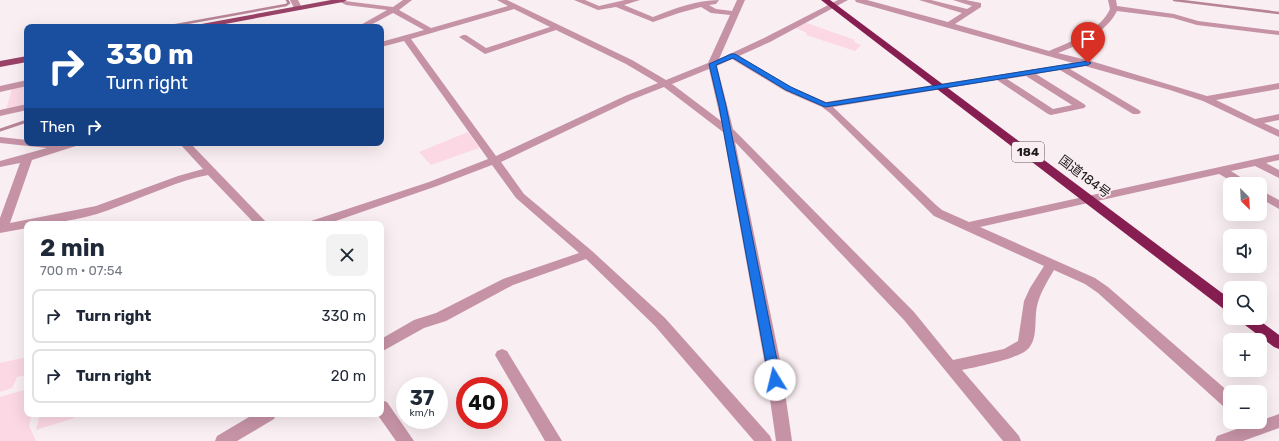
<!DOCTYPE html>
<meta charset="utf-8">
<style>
:root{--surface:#fff;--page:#f2f2f3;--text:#1f2937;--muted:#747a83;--line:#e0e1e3}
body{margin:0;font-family:Rubik,"Noto Sans JP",sans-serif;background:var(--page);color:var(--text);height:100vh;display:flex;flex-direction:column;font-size:15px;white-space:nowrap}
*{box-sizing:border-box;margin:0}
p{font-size:13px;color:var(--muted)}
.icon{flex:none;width:22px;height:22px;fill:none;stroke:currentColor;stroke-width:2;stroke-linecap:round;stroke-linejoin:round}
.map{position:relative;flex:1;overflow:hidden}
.side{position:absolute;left:24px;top:221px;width:360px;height:196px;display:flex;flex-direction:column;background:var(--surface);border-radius:8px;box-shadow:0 4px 16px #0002}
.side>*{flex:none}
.guide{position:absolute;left:24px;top:24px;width:360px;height:122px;border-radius:8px;box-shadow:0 4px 16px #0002;background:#1a4fa0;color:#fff;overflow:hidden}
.needle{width:26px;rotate:156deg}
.fabs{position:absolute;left:1223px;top:177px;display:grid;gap:8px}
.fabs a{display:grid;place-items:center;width:44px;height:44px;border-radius:8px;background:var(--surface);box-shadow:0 4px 16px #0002;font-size:20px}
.speed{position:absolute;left:396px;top:377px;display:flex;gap:8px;font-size:20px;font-weight:700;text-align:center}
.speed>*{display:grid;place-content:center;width:52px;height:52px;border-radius:50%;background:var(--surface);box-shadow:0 4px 16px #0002;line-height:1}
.speed small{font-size:10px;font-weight:400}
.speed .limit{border:6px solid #d22;background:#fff;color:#111}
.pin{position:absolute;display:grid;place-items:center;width:34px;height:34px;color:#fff;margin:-41px -17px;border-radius:50% 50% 50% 0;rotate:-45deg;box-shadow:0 0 4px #0007}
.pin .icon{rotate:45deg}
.me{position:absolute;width:44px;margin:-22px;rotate:351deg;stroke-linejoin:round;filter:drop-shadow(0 0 3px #0008)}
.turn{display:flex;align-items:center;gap:14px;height:84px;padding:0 16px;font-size:18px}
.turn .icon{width:52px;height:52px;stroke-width:2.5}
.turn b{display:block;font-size:28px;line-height:34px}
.then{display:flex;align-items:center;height:38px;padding:0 16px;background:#0003;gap:8px;font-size:15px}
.round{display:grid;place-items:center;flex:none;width:42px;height:42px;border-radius:8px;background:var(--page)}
.head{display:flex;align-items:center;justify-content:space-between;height:68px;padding:0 16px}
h1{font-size:24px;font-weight:700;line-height:30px}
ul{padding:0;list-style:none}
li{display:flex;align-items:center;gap:12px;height:54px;margin:0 8px 6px;padding:0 8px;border:2px solid var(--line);border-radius:8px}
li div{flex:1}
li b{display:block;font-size:15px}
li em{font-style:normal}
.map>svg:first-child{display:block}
.green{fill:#fbd8e4}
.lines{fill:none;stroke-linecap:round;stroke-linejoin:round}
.stream-far1{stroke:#b68496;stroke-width:2.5}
.stream{stroke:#b68496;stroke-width:3}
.minor{fill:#c693a6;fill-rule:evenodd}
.major{fill:#994268;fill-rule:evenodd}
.highway{fill:#871e52;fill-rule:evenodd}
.route{fill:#1a73e8;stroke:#114b97}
.labels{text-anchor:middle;stroke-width:3.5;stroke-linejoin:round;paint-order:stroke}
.shield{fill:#f9eef1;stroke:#605a5c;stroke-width:1}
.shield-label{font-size:12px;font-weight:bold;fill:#1e1a1c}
.street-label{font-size:13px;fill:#1e1a1c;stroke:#f9eef1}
</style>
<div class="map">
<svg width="1279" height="441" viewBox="0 0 1279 441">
<rect width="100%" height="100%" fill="#f9eef1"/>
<!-- green -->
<g class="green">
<polygon points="804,22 855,40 854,42 861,45 855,51 806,35 807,33 796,28"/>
<polygon points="27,85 27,105 6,110 12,88"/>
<polygon points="468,132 479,148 431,165 419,152"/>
<polygon points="27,357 27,375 17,377 12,388 0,392 0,363"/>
<polygon points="27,389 27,414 32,414 29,426 36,441 0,441 0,397"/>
<polygon points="40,414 75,414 74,418 36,430"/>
</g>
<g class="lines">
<!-- stream-far1 -->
<g class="stream-far1">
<polyline points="1174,0 1279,13"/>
<polyline points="165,27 286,5 289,3 287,0"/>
</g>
<!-- stream -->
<polyline class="stream" points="0,130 27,121"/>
<!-- minor -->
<g class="minor">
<polygon points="290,0 298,0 302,8 301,10 295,10"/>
<path d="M337 0 393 7 403 0H412L399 10 431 28 508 6 497 0H507L632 60 666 80 708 63 730 15 711 13 701 7 679 13 653 22 616 7 598 10 574 0H585L599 6 625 0H640L624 5 653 17C673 9 697 0 719 0L716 4 709 5 716 9 732 11 737 0H745L719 59 764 38 838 0H848L770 42 739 56 791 87 826 102 1073 63 856 2 855 0H867L948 22 962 13 919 0H931L967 9 972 6 953 0H966L981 3V7L955 24 1049 51C1070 42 1100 31 1110 9L1108 0H1116L1117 6 1174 14 1198 21 1279 31V35L1197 25 1173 18 1117 11C1107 32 1079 45 1058 53L1091 61 1207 96 1279 83V89L1216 100 1255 119 1279 114V120L1264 123 1279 130V137L1203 101 1170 90 1085 66 1070 69 1139 110 1141 112 1139 114H1133L1060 70 1036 74 1084 104 1086 106 1084 108 1051 115 1048 114 997 80 833 107 936 205 942 210 969 222 1279 154V160L1266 163 1279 170V178L1255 166 1231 171 1251 184H1237L1219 174 980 227 1095 278 1108 287 1230 393V409L1224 407 1098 293 1085 284 1054 270C1047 282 1040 293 1037 306 1034 320 1038 337 1029 348 1020 359 976 367 962 370L1019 436 1021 441H1003L904 320 735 142 781 365 792 441H776L765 365 723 132 664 87 631 100 501 162 524 194 592 251 665 318 770 436 772 441H754L655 326 586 259 513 285 446 321 424 328 381 352V339L414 320 436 313 503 279 579 253 516 198 492 165 437 186 327 224H309L311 221 429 182 488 159 404 41 381 47V42L424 30 393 13 367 27H357L387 10 346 5ZM514 9 550 27 486 48 466 35H463L459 37 485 54 556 30 626 64 658 83 625 96 496 156 411 39ZM732 59 785 91 822 107 830 113 934 216 1044 266 1030 288 1024 301 1018 341 1004 349 953 360 914 312 733 129 717 66ZM709 69 721 121 672 84ZM1026 76 1072 105 1053 109 1007 79Z"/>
<polygon points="27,80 27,86 0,92 0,86"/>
<polygon points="27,104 27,110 0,116 0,110"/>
<path d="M0 137 27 140V143H53L57 145 64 143H80L79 145 32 160 10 223 96 206 178 176 203 169 179 143H190L268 224H255L208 175C177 181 149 195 119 206 90 218 59 224 27 224V228L0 233V218L20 163 0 167V161L47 148 0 143Z"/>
<polygon points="1260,190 1279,200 1279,209 1260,198"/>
<polygon points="502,349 507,351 562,441 545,441 495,355 497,351"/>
<polygon points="381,400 387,402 414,441 396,441 377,414 381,414"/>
<polygon points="254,414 276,414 274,419 237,441 215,441 217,436"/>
<polygon points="1279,414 1279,428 1243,441 1215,441 1217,436"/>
</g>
<!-- major -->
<g class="major">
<polygon points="331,0 347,0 343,2 209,27 192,27 196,25"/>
<polygon points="27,56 27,62 0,67 0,61"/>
</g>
<!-- highway -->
<g class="highway">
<polygon points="821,0 830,0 1230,299 1230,311 1225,310"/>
<polygon points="1239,318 1256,318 1279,335 1279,349 1274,347 1241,322"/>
</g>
</g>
<!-- route -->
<polygon class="route" points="731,54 735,54 791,87 826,103 1088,61 1091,63 1088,65 825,107 786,90 733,58 716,65 726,106 781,380 779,384 775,385 771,384 769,380 719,106 709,64"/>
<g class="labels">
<!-- shield labels -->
<rect class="shield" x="1012" y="142" width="32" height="20" rx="3"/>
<g class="shield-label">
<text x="1028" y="156">184</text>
</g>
<!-- street labels -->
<g class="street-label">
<text transform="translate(1085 176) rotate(37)" y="5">国道184号</text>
</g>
</g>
</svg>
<div class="fabs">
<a><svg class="needle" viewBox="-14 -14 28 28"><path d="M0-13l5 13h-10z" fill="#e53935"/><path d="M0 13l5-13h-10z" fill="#747a83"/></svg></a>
<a><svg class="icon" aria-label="sound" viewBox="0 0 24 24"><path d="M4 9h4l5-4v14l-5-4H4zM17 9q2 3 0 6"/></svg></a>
<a><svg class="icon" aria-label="search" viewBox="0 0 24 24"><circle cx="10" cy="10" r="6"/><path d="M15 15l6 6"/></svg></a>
<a>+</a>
<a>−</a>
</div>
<div class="speed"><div>37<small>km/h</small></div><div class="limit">40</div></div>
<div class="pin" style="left:1088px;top:63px;background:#d93025"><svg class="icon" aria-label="arrive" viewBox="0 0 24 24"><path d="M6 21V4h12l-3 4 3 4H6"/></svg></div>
<svg class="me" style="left:775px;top:380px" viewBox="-20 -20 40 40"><circle r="19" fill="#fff"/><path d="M0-13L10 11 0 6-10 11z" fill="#1a73e8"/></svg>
<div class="guide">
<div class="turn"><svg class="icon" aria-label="right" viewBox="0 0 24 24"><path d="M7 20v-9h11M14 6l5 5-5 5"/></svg><div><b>330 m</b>Turn right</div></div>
<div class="then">Then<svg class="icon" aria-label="right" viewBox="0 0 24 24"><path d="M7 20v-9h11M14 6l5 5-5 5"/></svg></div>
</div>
<section class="side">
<div class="head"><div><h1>2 min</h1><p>700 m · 07:54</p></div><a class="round"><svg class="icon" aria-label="close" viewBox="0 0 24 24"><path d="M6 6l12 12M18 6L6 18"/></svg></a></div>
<ul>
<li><svg class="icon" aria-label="right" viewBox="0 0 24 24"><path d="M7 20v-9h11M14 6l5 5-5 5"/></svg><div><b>Turn right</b></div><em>330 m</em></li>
<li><svg class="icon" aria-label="right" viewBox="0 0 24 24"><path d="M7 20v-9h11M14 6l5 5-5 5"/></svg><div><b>Turn right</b></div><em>20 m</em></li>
</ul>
</section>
</div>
